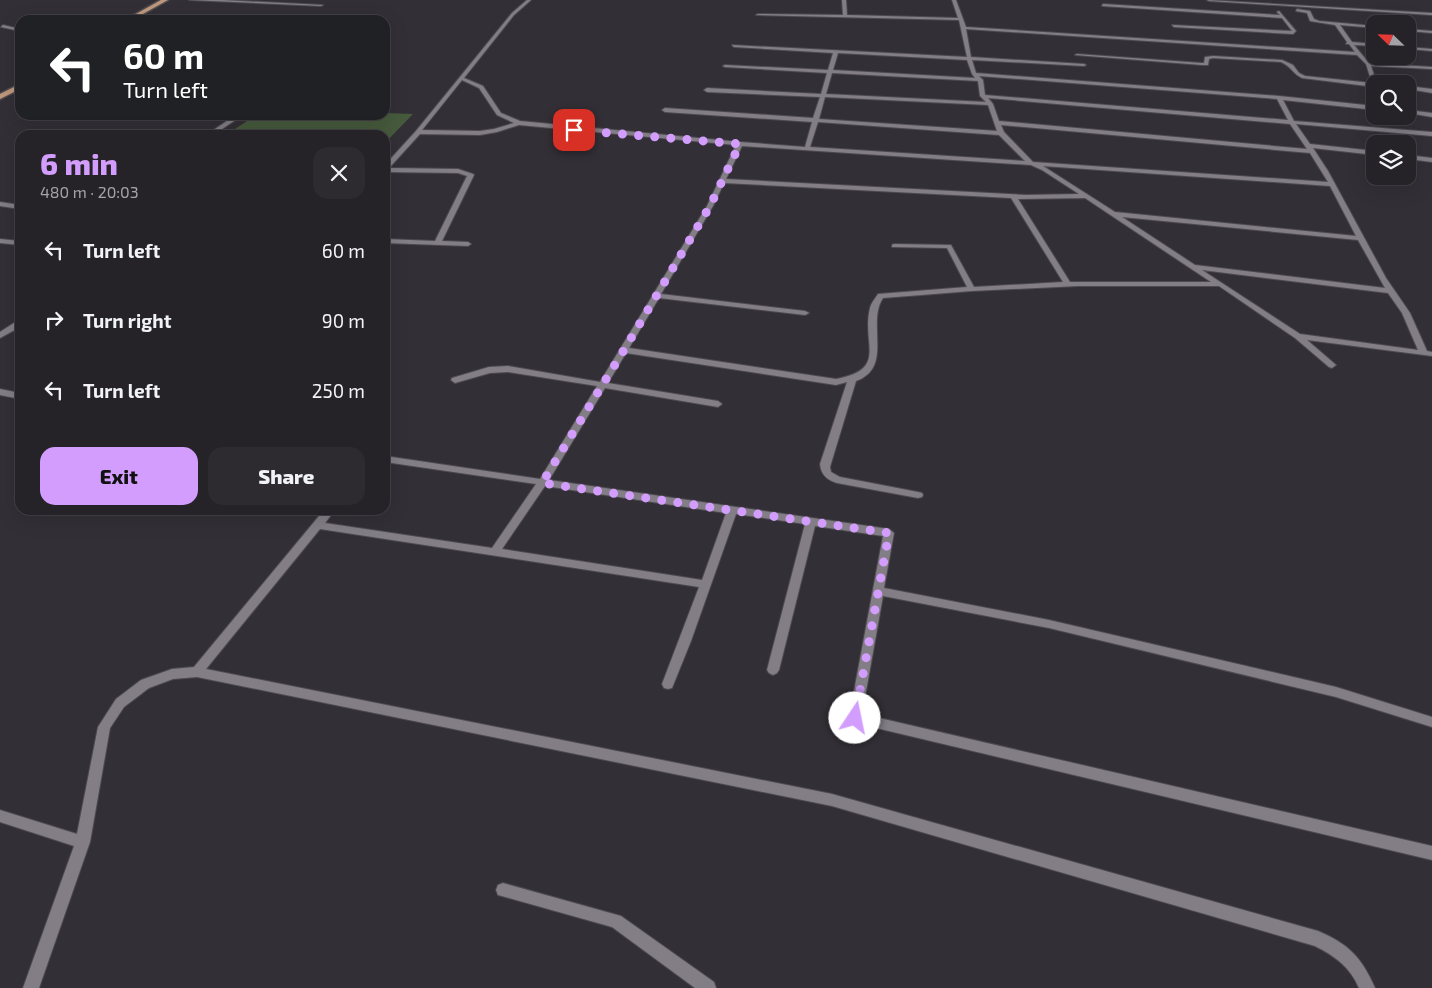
<!DOCTYPE html>
<meta charset="utf-8">
<style>
:root{--surface:#262328;--page:#2e2b30;--text:#f1f3f6;--muted:#a4a4a8;--line:#424045;--accent:#d29dfd}
body{margin:0;font-family:"Exo 2",sans-serif;background:var(--page);color:var(--text);height:100vh;display:flex;flex-direction:column;font-size:19px;white-space:nowrap}
*{box-sizing:border-box;margin:0}
p{font-size:16px;color:var(--muted)}
.icon{flex:none;width:28px;height:28px;fill:none;stroke:currentColor;stroke-width:2;stroke-linecap:round;stroke-linejoin:round}
.map{position:relative;flex:1;overflow:hidden}
.panel{position:absolute;left:15px;top:130px;width:375px;height:385px;display:flex;flex-direction:column;background:var(--surface);border-radius:15px;box-shadow:0 5px 20px #0002,0 0 0 1px var(--line)}
.panel>*{flex:none}
.top-card{position:absolute;left:15px;top:15px;width:375px;height:105px;border-radius:15px;box-shadow:0 5px 20px #0002,0 0 0 1px var(--line);background:#202124;color:#fff;overflow:hidden}
.needle{width:32px;rotate:293deg}
.buttons{position:absolute;left:1366px;top:15px;display:grid;gap:10px}
.buttons a{display:grid;place-items:center;width:50px;height:50px;border-radius:10px;background:var(--surface);box-shadow:0 5px 20px #0002,0 0 0 1px var(--line);font-size:25px}
.pin{position:absolute;display:grid;place-items:center;width:42px;height:42px;color:#fff;margin:-21px;border-radius:10px;box-shadow:0 2px 8px #0006}
.me{position:absolute;width:55px;margin:-28px;rotate:11deg;stroke-linejoin:round;filter:drop-shadow(0 0 4px #0008)}
.turn{display:flex;align-items:center;gap:18px;height:105px;padding:0 25px;font-size:22px}
.turn .icon{width:65px;height:65px;stroke-width:2.5}
.turn b{display:block;font-size:35px;line-height:42px}
.round{display:grid;place-items:center;flex:none;width:52px;height:52px;border-radius:15px;background:var(--page)}
.headline{display:flex;align-items:center;justify-content:space-between;height:85px;padding:0 25px}
h1{font-size:30px;font-weight:800;line-height:38px;color:var(--accent)}
.primary-button{display:flex;gap:10px;margin-top:auto;padding:10px 25px}
.primary-button a{flex:1;height:58px;border-radius:15px;background:var(--accent);color:#111;font-size:20px;font-weight:800;line-height:58px;text-align:center}
.primary-button a+a{background:var(--page);color:var(--text)}
ul{padding:0;list-style:none}
li{display:flex;align-items:center;gap:15px;height:70px;padding:0 25px}
li div{flex:1}
li b{display:block;font-size:19px}
li em{font-style:normal}
.map>svg:first-child{display:block}
.green{fill:#465a3c}
.lines{fill:none;stroke-linecap:round;stroke-linejoin:round}
.street-casing{stroke:#4e4a51;stroke-width:2}
.primary-casing{stroke:#4e4a51;stroke-width:3}
.street{fill:#837e86;fill-rule:evenodd}
.primary{fill:#be977b;fill-rule:evenodd}
.route{stroke:#d29dfd;stroke-width:9;stroke-dasharray:0 16.2}
</style>
<div class="map">
<svg width="1432" height="988" viewBox="0 0 1432 988">
<rect width="100%" height="100%" fill="#332f36"/>
<!-- green -->
<polygon class="green" points="385,113 413,114 385,143 385,135 226,135 256,115 385,115"/>
<g class="lines">
<!-- street casing -->
<g class="street-casing">
<g id="street">
<polygon points="189,0 223,0 323,5 321,6"/>
<path d="M527 0H531L514 15 464 78 483 86 501 113 520 121 740 142 805 147 812 122 665 112 662 110 665 108 813 118 820 97 707 92 704 90 707 88 821 94 827 73 725 67 723 66 725 65 828 70 833 53 734 47 732 45 967 57 959 20 756 15 758 14 843 15 842 0H846L847 15 958 18 952 0H956L966 27 1355 52 1349 44H1346L1347 42 1335 25 1310 21 1307 13 1296 11 1297 9 1310 11 1314 19 1319 21 1375 26V28L1340 25 1352 42 1375 44V46L1354 45 1369 63 1432 67V69L1371 66 1377 84H1375V87L1302 78C1293 74 1291 66 1281 62L1213 58 1209 59 1208 65H1202L1075 55 1077 54 1202 63H1204L1205 57 1213 56 1282 60 1293 65 1299 73 1305 76 1372 83 1366 64 1357 55 966 29 971 57 1084 64 1086 65 1084 66 972 60 976 73 1279 96 1375 106V110L1283 100 1294 121 1432 132V136L1296 124 1310 144 1375 151V155L1313 148 1328 171 1386 278 1410 313 1427 351 1432 352V356L1307 340 1336 365 1332 368 1329 367 1295 338 1219 286H1078L972 291 883 298C866 323 894 368 856 381L830 467 831 472 840 477 918 492 922 493 923 495 922 497 918 498 837 483C827 480 821 475 820 464L847 382 836 385 626 353 608 383 718 401 722 404 718 407 605 388 549 480 889 529 894 533 884 588 1049 620 1336 687 1432 717V727L1336 697 1049 628 883 596 862 714 1432 846V860L851 722 849 718 883 536 815 526 779 670 777 673 773 675 769 673 767 670 805 524 736 514 691 641 672 688 668 689 664 688 662 684 699 587 320 529 206 669 832 794 1318 931C1349 944 1362 958 1375 988H1359C1350 967 1335 956 1315 946L832 806 197 677 173 679 149 688 124 707 110 728 90 842 39 988H23L74 846 0 822V810L77 834 98 727 116 699 141 680 172 669 194 667 324 510H335L325 523 492 548 536 484 385 462V456L540 479 597 386 508 372 490 373 455 383 451 380 452 378 489 367 508 366 600 382 707 206 736 145 519 125 497 132 480 135 420 134 389 168 458 169 473 174 474 175 442 241 468 242 471 244 468 246 385 243V239L435 241 467 176 458 173 385 172V165L416 131 512 13ZM838 53 967 60 972 74 975 78 833 70ZM832 73 978 81 980 96 986 102 826 94ZM979 76 1277 99 1288 120 985 95 983 80ZM462 80 479 88 497 115 514 123 494 129 480 131 422 130ZM825 97 988 105 997 131 819 119ZM988 98 1290 124 1307 149 999 121 993 104ZM818 122 999 135 1025 161 810 147ZM1001 125 1310 153 1328 182 1033 162 1004 132ZM742 146 1031 165 1042 170 1079 194 1026 195 726 179ZM1043 166 1330 186 1356 236 1115 212ZM724 183 1011 198 1063 282 974 287 951 245 894 244 892 245V247L947 248 967 287 878 294C875 299 871 303 870 308 861 344 889 369 836 379L629 348 659 298 805 315 809 313 805 311 661 294 713 206ZM1085 198 1211 282H1070L1018 199ZM1122 217 1358 240 1385 288 1195 265ZM1202 270 1388 293 1402 313 1418 350 1300 334ZM545 486 726 513 702 580 502 549Z"/>
<polygon points="1207,0 1432,13 1432,15 1209,1"/>
<polygon points="1103,4 1280,15 1277,12 1279,11 1296,31 1293,34 1174,27 1172,25 1292,31 1282,18 1102,6"/>
<polygon points="3,25 20,29 20,31 1,27"/>
<polygon points="1408,29 1432,31 1432,33 1408,31"/>
<polygon points="1408,47 1432,49 1432,51 1408,49"/>
<polygon points="1408,86 1432,89 1432,93 1408,89"/>
<polygon points="1408,110 1432,113 1432,117 1408,113"/>
<polygon points="236,115 243,115 213,135 206,135"/>
<polygon points="1408,155 1432,158 1432,162 1408,159"/>
<polygon points="0,202 20,205 20,209 0,206"/>
<polygon points="0,239 20,241 20,245 0,243"/>
<polygon points="17,321 20,321 20,327 0,338 0,332"/>
<polygon points="0,389 20,393 20,399 0,395"/>
<polygon points="503,883 621,916 714,982 716,988 695,988 612,927 498,895 496,890 498,885"/>
</g>
</g>
<!-- primary casing -->
<g class="primary-casing">
<g id="primary">
<polygon points="161,0 168,0 132,20 125,20"/>
<polygon points="20,84 20,89 0,99 0,94"/>
</g>
</g>
<!-- street -->
<use href="#street" class="street"/>
<!-- primary -->
<use href="#primary" class="primary"/>
</g>
<g class="lines">
<!-- route -->
<polyline class="route" points="574,130 740,144 710,206 624,350 542,483 889,533 855,718"/>
</g>
</svg>
<div class="buttons">
<a><svg class="needle" viewBox="-14 -14 28 28"><path d="M0-13l5 13h-10z" fill="#e53935"/><path d="M0 13l5-13h-10z" fill="#a4a4a8"/></svg></a>
<a><svg class="icon" aria-label="search" viewBox="0 0 24 24"><circle cx="10" cy="10" r="6"/><path d="M15 15l6 6"/></svg></a>
<a><svg class="icon" aria-label="layers" viewBox="0 0 24 24"><path d="M12 4l9 5-9 5-9-5zM3 14l9 5 9-5"/></svg></a>
</div>
<div class="pin" style="left:574px;top:130px;background:#d93025"><svg class="icon" aria-label="arrive" viewBox="0 0 24 24"><path d="M6 21V4h12l-3 4 3 4H6"/></svg></div>
<svg class="me" style="left:855px;top:718px" viewBox="-20 -20 40 40"><circle r="19" fill="#fff"/><path d="M0-13L10 11 0 6-10 11z" fill="#d29dfd"/></svg>
<div class="top-card">
<div class="turn"><svg class="icon" aria-label="left" viewBox="0 0 24 24"><path d="M17 20v-9H6M10 6l-5 5 5 5"/></svg><div><b>60 m</b>Turn left</div></div>
</div>
<section class="panel">
<div class="headline"><div><h1>6 min</h1><p>480 m · 20:03</p></div><a class="round"><svg class="icon" aria-label="close" viewBox="0 0 24 24"><path d="M6 6l12 12M18 6L6 18"/></svg></a></div>
<ul>
<li><svg class="icon" aria-label="left" viewBox="0 0 24 24"><path d="M17 20v-9H6M10 6l-5 5 5 5"/></svg><div><b>Turn left</b></div><em>60 m</em></li>
<li><svg class="icon" aria-label="right" viewBox="0 0 24 24"><path d="M7 20v-9h11M14 6l5 5-5 5"/></svg><div><b>Turn right</b></div><em>90 m</em></li>
<li><svg class="icon" aria-label="left" viewBox="0 0 24 24"><path d="M17 20v-9H6M10 6l-5 5 5 5"/></svg><div><b>Turn left</b></div><em>250 m</em></li>
</ul>
<div class="primary-button"><a>Exit</a><a>Share</a></div>
</section>
</div>
